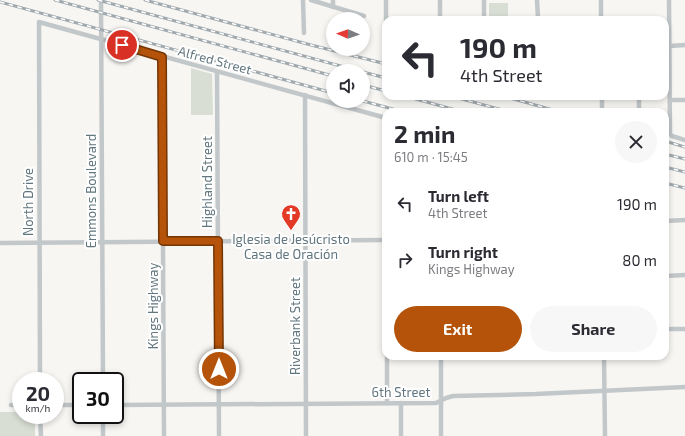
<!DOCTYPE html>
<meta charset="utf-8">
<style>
:root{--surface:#fff;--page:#f7f7f7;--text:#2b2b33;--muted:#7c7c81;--accent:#b45309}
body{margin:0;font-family:"Exo 2",sans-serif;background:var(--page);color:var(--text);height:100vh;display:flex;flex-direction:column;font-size:15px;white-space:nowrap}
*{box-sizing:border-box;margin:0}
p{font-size:13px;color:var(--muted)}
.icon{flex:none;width:22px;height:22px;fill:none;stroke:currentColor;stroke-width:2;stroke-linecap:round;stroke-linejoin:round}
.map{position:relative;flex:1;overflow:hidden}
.details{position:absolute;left:382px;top:108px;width:287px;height:252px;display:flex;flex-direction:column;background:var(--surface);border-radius:12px;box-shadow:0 2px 6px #0003}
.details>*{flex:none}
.hud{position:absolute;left:382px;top:16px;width:287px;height:84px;border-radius:12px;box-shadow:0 2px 6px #0003;background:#fff;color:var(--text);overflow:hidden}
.needle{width:26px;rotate:272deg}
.fabs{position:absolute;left:326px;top:12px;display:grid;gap:8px}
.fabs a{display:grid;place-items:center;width:44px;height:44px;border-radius:50%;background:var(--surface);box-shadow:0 2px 6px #0003;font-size:20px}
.speed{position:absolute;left:12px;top:372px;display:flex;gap:8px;font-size:20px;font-weight:700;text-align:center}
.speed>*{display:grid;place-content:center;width:52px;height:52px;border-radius:50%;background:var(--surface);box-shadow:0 2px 6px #0003;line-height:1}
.speed small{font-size:10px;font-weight:400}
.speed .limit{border:2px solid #111;border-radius:6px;background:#fff;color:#111}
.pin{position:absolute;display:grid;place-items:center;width:34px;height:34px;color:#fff;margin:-17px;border:2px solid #fff;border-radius:50%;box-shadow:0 1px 4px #0007}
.me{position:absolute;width:44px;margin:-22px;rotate:0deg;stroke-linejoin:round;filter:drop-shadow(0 0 3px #0008)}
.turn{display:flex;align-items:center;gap:14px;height:84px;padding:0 12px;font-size:18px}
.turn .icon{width:52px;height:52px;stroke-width:2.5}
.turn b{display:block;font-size:28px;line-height:34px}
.round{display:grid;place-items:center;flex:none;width:42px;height:42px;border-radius:21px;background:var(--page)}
.head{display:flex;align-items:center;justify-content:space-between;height:68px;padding:0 12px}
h1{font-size:24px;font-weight:700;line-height:30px}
.button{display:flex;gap:8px;margin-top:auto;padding:8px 12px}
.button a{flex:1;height:46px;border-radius:24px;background:var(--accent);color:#fff;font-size:16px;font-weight:700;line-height:46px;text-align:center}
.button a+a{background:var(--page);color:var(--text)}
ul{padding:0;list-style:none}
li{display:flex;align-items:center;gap:12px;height:56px;padding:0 12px}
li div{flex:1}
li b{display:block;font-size:15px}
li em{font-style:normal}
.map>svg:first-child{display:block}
.green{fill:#d9ded4}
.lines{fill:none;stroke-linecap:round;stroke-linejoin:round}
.minor{stroke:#c2c7c9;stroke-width:4.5}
.rail-casing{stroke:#a0a9ad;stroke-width:3}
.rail{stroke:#fff;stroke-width:1.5;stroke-dasharray:4.5;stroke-linecap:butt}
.route-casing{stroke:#753606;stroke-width:10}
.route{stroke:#b45309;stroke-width:7}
.labels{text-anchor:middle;stroke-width:4;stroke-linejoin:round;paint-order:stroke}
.street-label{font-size:13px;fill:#61767e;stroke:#fff}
.poi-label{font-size:13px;fill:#61767e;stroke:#fff}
</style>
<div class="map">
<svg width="685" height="436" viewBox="0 0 685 436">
<rect width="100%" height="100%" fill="#f7f6f3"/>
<!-- green -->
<g class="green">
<rect x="489" y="3" width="19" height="17"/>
<polygon points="191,68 212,74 213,115 191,115"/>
<polygon points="0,412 21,412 21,415 35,415 35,436 0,436"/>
</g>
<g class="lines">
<!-- minor -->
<g class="minor">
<polyline points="101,0 103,381"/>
<polyline points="303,0 304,33"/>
<polyline points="311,0 364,16"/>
<polyline points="333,0 333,7"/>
<polyline points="440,0 440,20"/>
<polyline points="484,0 484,20"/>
<polyline points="601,0 601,20"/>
<polyline points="669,0 670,134 672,136 685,140"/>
<polyline points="536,20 538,18 537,0"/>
<polyline points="670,46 685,45"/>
<polyline points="162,57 164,436"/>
<polyline points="386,60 386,0"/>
<polyline points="217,72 219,436"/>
<polyline points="305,95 306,436"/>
<polyline points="602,96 602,112"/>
<polyline points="670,100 685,100"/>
<polyline points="632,112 639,111 639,96"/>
<polyline points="386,117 386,141"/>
<polyline points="665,221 685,220"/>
<polyline points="0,243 386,240"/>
<polyline points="665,276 685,275"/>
<polyline points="665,329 685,329"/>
<polyline points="387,356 387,403"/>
<polyline points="604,356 605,436"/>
<polyline points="40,381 39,22 386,118"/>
<polyline points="401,403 401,436"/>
<polyline points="11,405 21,405"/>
<polyline points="55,405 81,405"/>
<polyline points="115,405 436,403 446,398 453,396 536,394 685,387"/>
<polyline points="40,415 41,436"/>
<polyline points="103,415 103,436"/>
<polyline points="441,436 441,356"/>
</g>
<!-- rail casing -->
<g class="rail-casing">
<g id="rail">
<polyline points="55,0 333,76"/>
<polyline points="98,0 359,71"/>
<polyline points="145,0 311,45 386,64"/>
<polyline points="0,2 333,93"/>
<polyline points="363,72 386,78"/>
<polyline points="363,85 386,91"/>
<polyline points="405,96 463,112"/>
<polyline points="451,96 510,112"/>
<polyline points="503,96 560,112"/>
<polyline points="363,101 404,112"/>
<polyline points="665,141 685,147"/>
<polyline points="665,154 685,159"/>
<polyline points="665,167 685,172"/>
<polyline points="665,183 685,188"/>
</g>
</g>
<!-- rail -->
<use href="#rail" class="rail"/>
</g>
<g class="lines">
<!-- route casing -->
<g class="route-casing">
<polyline id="route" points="122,45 162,57 163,241 218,241 219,369"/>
</g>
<!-- route -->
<use href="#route" class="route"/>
</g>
<!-- icons -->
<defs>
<g id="church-pin" transform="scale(1)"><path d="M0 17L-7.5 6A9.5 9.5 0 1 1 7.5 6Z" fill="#e33927" stroke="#fff"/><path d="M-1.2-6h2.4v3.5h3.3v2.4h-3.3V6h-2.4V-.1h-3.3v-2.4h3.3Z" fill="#fff"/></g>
</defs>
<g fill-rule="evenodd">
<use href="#church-pin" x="291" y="214"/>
</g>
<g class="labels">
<!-- street labels -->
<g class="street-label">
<text transform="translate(215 60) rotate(15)" y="5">Alfred Street</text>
<text transform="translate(207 182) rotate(-90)" y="5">Highland Street</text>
<text transform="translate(91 191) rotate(-90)" y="5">Emmons Boulevard</text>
<text transform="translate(28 202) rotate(-90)" y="5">North Drive</text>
<text transform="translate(153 306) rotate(-90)" y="5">Kings Highway</text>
<text transform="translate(295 326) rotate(-90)" y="5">Riverbank Street</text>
<text x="401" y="397">6th Street</text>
</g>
<!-- poi labels -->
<g class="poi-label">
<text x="291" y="244">Iglesia de Jesúcristo<tspan x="291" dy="15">Casa de Oración</tspan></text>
</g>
</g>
</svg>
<div class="fabs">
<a><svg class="needle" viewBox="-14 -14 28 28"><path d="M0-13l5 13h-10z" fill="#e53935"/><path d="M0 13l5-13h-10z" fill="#7c7c81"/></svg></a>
<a><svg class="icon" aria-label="sound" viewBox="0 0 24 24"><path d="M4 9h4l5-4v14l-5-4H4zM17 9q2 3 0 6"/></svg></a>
</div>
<div class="speed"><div>20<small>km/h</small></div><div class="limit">30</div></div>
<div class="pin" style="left:122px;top:45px;background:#d93025"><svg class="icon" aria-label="arrive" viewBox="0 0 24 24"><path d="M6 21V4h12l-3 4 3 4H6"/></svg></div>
<svg class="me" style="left:219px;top:369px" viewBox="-20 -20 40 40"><circle r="17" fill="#b45309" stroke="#fff" stroke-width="3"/><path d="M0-11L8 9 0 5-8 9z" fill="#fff"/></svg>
<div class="hud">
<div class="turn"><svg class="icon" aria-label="left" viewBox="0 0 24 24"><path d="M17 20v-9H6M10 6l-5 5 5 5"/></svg><div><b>190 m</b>4th Street</div></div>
</div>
<section class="details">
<div class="head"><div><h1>2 min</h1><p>610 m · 15:45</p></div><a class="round"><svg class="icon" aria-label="close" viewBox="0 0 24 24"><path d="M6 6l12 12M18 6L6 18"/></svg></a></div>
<ul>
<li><svg class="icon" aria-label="left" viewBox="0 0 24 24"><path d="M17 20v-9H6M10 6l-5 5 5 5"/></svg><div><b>Turn left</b><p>4th Street</p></div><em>190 m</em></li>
<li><svg class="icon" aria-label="right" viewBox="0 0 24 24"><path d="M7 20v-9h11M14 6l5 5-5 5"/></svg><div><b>Turn right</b><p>Kings Highway</p></div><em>80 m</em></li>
</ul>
<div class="button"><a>Exit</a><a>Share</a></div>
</section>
</div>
